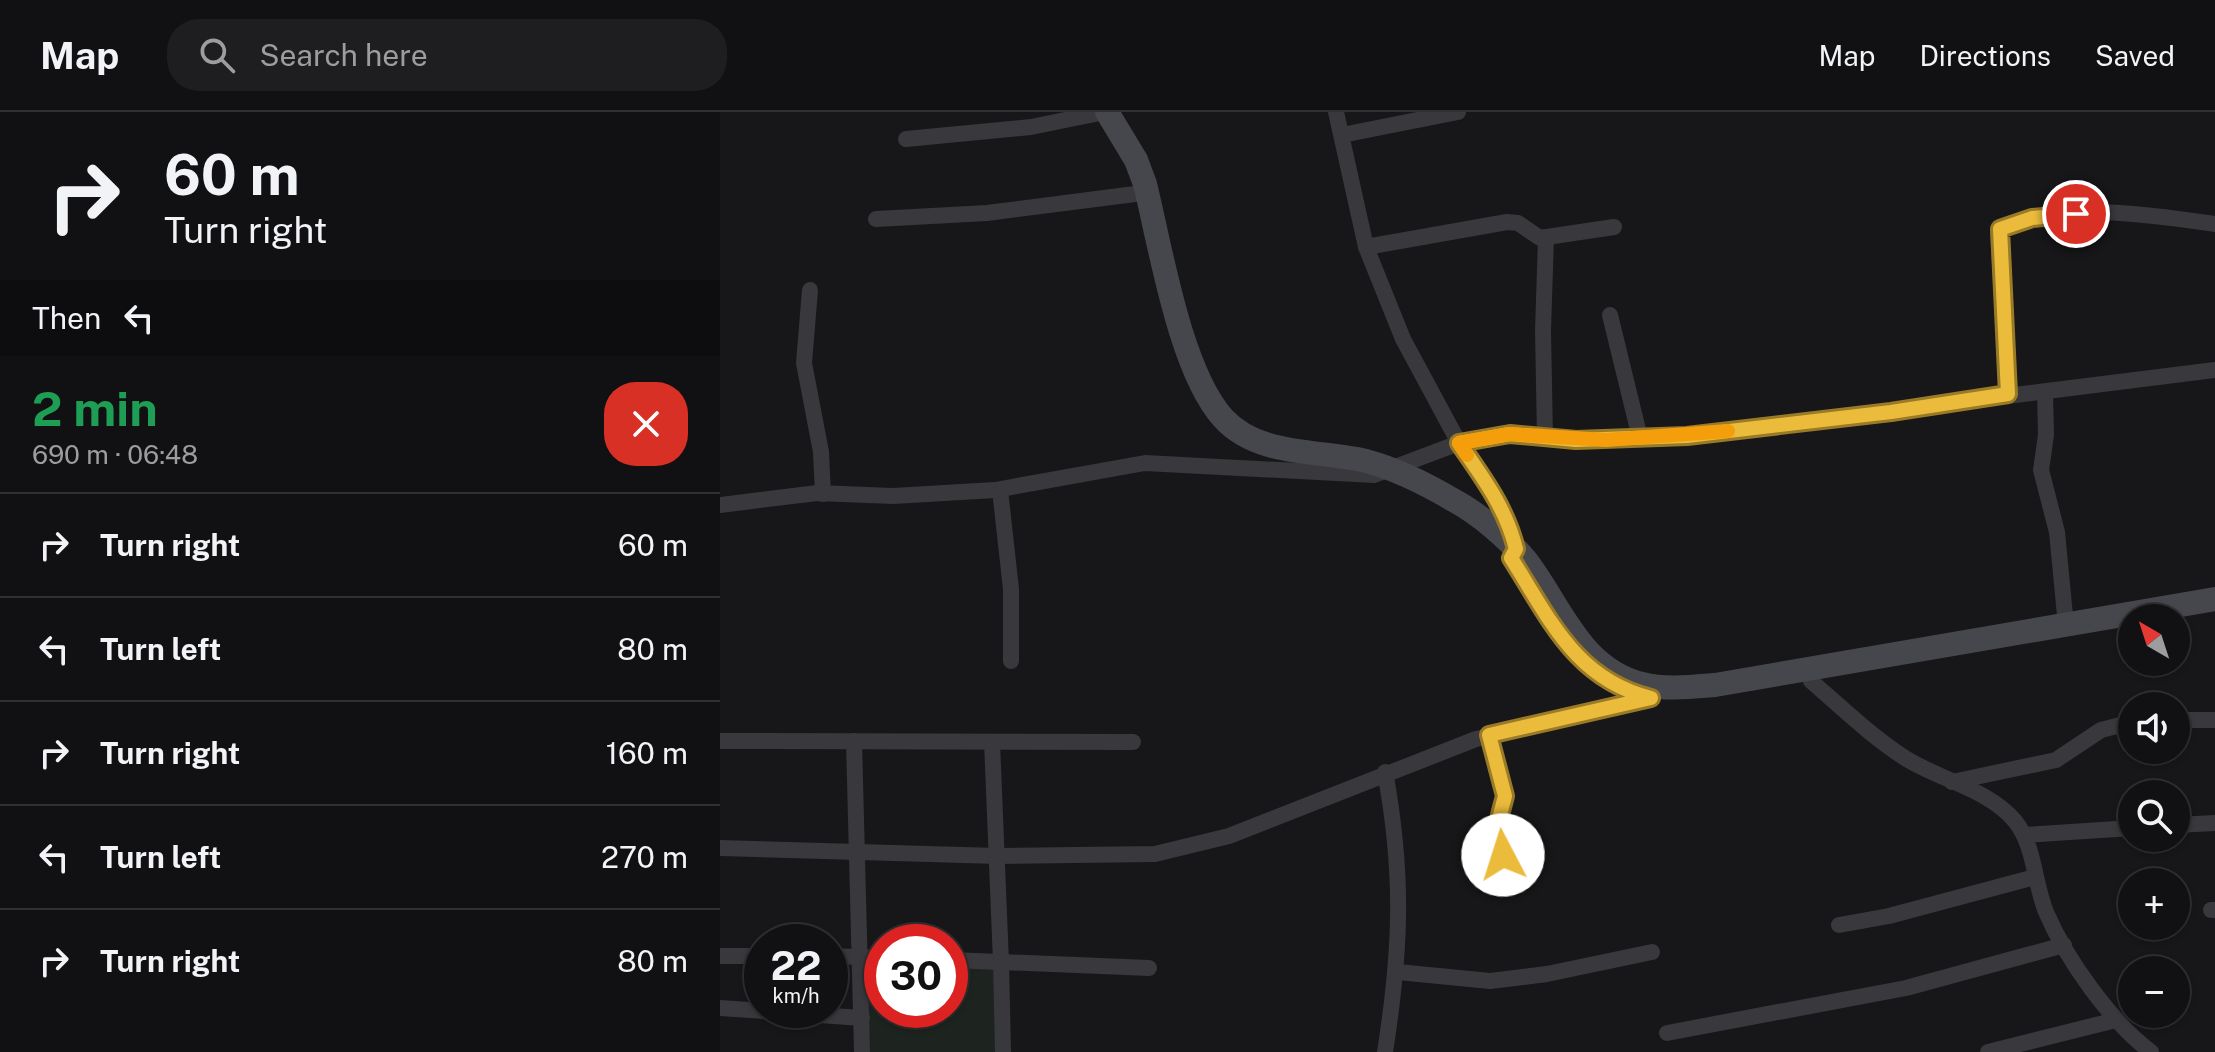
<!DOCTYPE html>
<meta charset="utf-8">
<style>
:root{--surface:#111012;--page:#1e1e20;--text:#f1f3f6;--muted:#9c9d9f;--line:#303032}
body{margin:0;font-family:"Public Sans",sans-serif;background:var(--page);color:var(--text);height:100vh;display:flex;flex-direction:column;font-size:30px;white-space:nowrap}
*{box-sizing:border-box;margin:0}
p{font-size:26px;color:var(--muted)}
.icon{flex:none;width:44px;height:44px;fill:none;stroke:currentColor;stroke-width:2;stroke-linecap:round;stroke-linejoin:round}
.map{position:relative;flex:1;overflow:hidden}
.details{display:flex;flex-direction:column;background:var(--surface);width:720px}
.details>*{flex:none}
.guide{background:#111012;color:var(--text);overflow:hidden}
.needle{width:52px;rotate:321deg}
.tools{position:absolute;left:1398px;top:492px;display:grid;gap:16px}
.tools a{display:grid;place-items:center;width:72px;height:72px;border-radius:50%;background:var(--surface);box-shadow:0 2px 6px #0004,0 0 0 2px var(--line);font-size:40px}
.speed{position:absolute;left:24px;top:812px;display:flex;gap:16px;font-size:40px;font-weight:700;text-align:center}
.speed>*{display:grid;place-content:center;width:104px;height:104px;border-radius:50%;background:var(--surface);box-shadow:0 2px 6px #0004,0 0 0 2px var(--line);line-height:1}
.speed small{font-size:20px;font-weight:400}
.speed .limit{border:12px solid #d22;background:#fff;color:#111}
.pin{position:absolute;display:grid;place-items:center;width:68px;height:68px;color:#fff;margin:-34px;border:4px solid #fff;border-radius:50%;box-shadow:0 2px 8px #0007}
.me{position:absolute;width:88px;margin:-44px;rotate:355deg;stroke-linejoin:round;filter:drop-shadow(0 0 6px #0008)}
.turn{display:flex;align-items:center;gap:28px;height:168px;padding:0 32px;font-size:36px}
.turn .icon{width:104px;height:104px;stroke-width:2.5}
.turn b{display:block;font-size:56px;line-height:68px}
.then{display:flex;align-items:center;height:76px;padding:0 32px;background:#0003;gap:16px;font-size:30px}
.round{display:grid;place-items:center;flex:none;width:84px;height:84px;border-radius:32px;background:var(--page)}
.head{display:flex;align-items:center;justify-content:space-between;height:136px;padding:0 32px}
h1{font-size:48px;font-weight:700;line-height:60px;color:#1e9e55}
ul{padding:0;list-style:none}
li{display:flex;align-items:center;gap:24px;height:104px;padding:0 32px;border-top:2px solid var(--line)}
li div{flex:1}
li b{display:block;font-size:30px}
li em{font-style:normal}
header{display:flex;align-items:center;gap:48px;box-sizing:border-box;height:112px;padding:0 40px;background:var(--surface);border-bottom:2px solid var(--line)}
header strong{font-size:38px}
nav{display:flex;gap:44px;margin-inline-start:auto;font-size:28px}
.search{width:560px;height:72px;background:var(--page);display:flex;align-items:center;gap:20px;box-sizing:border-box;padding:0 28px;border-radius:32px;color:var(--muted);font-size:30px}
main{display:flex;flex:1;min-height:0}
.map>svg:first-child{display:block}
.green{fill:#1d231e}
.lines{fill:none;stroke-linecap:round;stroke-linejoin:round}
.street{stroke:#38383d;stroke-width:16}
.secondary{stroke:#46474d;stroke-width:24}
.route-casing{stroke:#997a27;stroke-width:20}
.route{stroke:#ebbb3c;stroke-width:14}
.slow{stroke:#f59e0b;stroke-width:14}
</style>
<header>
<strong>Map</strong>
<div class="search"><svg class="icon" aria-label="search" viewBox="0 0 24 24"><circle cx="10" cy="10" r="6"/><path d="M15 15l6 6"/></svg>Search here</div>
<nav><a>Map</a><a>Directions</a><a>Saved</a></nav>
</header>
<main>
<section class="details">
<div class="guide">
<div class="turn"><svg class="icon" aria-label="right" viewBox="0 0 24 24"><path d="M7 20v-9h11M14 6l5 5-5 5"/></svg><div><b>60 m</b>Turn right</div></div>
<div class="then">Then<svg class="icon" aria-label="left" viewBox="0 0 24 24"><path d="M17 20v-9H6M10 6l-5 5 5 5"/></svg></div>
</div>
<div class="head"><div><h1>2 min</h1><p>690 m · 06:48</p></div><a class="round" style="background:#d93025;color:#fff"><svg class="icon" aria-label="close" viewBox="0 0 24 24"><path d="M6 6l12 12M18 6L6 18"/></svg></a></div>
<ul>
<li><svg class="icon" aria-label="right" viewBox="0 0 24 24"><path d="M7 20v-9h11M14 6l5 5-5 5"/></svg><div><b>Turn right</b></div><em>60 m</em></li>
<li><svg class="icon" aria-label="left" viewBox="0 0 24 24"><path d="M17 20v-9H6M10 6l-5 5 5 5"/></svg><div><b>Turn left</b></div><em>80 m</em></li>
<li><svg class="icon" aria-label="right" viewBox="0 0 24 24"><path d="M7 20v-9h11M14 6l5 5-5 5"/></svg><div><b>Turn right</b></div><em>160 m</em></li>
<li><svg class="icon" aria-label="left" viewBox="0 0 24 24"><path d="M17 20v-9H6M10 6l-5 5 5 5"/></svg><div><b>Turn left</b></div><em>270 m</em></li>
<li><svg class="icon" aria-label="right" viewBox="0 0 24 24"><path d="M7 20v-9h11M14 6l5 5-5 5"/></svg><div><b>Turn right</b></div><em>80 m</em></li>
</ul>
</section>
<div class="map">
<svg width="1495" height="940" viewBox="0 0 1495 940">
<rect width="100%" height="100%" fill="#171618"/>
<!-- green -->
<polygon class="green" points="142,848 162,849 162,898 230,898 230,852 278,855 281,940 146,940"/>
<g class="lines">
<!-- street -->
<g class="street">
<polyline points="616,0 646,135 683,227 739,331 781,393 795,434"/>
<polyline points="622,23 738,0"/>
<polyline points="186,27 311,15 375,2"/>
<polyline points="156,107 267,101 415,82"/>
<polyline points="646,135 787,110 798,111 820,126 894,115"/>
<polyline points="90,178 84,251 101,340 103,382"/>
<polyline points="890,203 920,326"/>
<polyline points="1325,280 1326,323 1321,358 1337,420 1346,514"/>
<path d="M1288 282 1278 121 1282 114C1348 90 1427 102 1495 112"/>
<polyline points="825,326 823,219 826,125"/>
<polyline points="280,378 291,477 291,549"/>
<polyline points="0,393 97,381 173,384 275,378 425,351 654,363 739,331 778,323 886,328 967,324 1495,258"/>
<path d="M1091 569C1121 595 1151 624 1185 646 1220 668 1268 677 1295 709 1315 734 1314 771 1326 800 1346 847 1391 910 1431 940"/>
<polyline points="1456,608 1495,608"/>
<polyline points="769,623 785,684 780,703 783,743"/>
<polyline points="0,629 413,630"/>
<polyline points="134,629 142,940"/>
<path d="M665 660C684 762 681 838 665 940"/>
<polyline points="1232,670 1336,648 1381,618 1412,610"/>
<polyline points="1456,713 1495,711"/>
<polyline points="1305,723 1412,716"/>
<polyline points="0,736 278,744 435,742 509,724 756,627 931,586"/>
<polyline points="1491,798 1495,798"/>
<polyline points="1119,813 1169,804 1315,765"/>
<polyline points="0,844 42,844"/>
<polyline points="110,844 162,846"/>
<polyline points="230,848 281,850 272,630"/>
<polyline points="678,860 770,869 827,862 932,840"/>
<polyline points="0,896 142,906"/>
<polyline points="947,921 1186,876 1344,833"/>
<polyline points="283,940 281,850 429,856"/>
<polyline points="1268,940 1396,908"/>
</g>
<!-- secondary -->
<path class="secondary" d="M387 0 416 48 425 72C441 137 460 258 503 306 538 345 600 338 646 349 676 357 708 373 735 389 759 402 787 426 805 447 841 493 859 556 922 572 946 578 971 575 995 573L1495 487"/>
</g>
<g class="lines">
<!-- route casing -->
<g class="route-casing">
<path id="route" d="M783 743 780 703 785 684 769 623 931 586C855 567 830 507 791 446L796 437C786 396 763 366 739 331L790 322 856 328 967 324 1171 300 1288 282 1280 117 1312 106 1356 102"/>
</g>
<!-- route -->
<use href="#route" class="route"/>
<!-- slow -->
<polyline class="slow" points="747,343 739,331 790,322 886,328 1008,319"/>
</g>
</svg>
<div class="tools">
<a><svg class="needle" viewBox="-14 -14 28 28"><path d="M0-13l5 13h-10z" fill="#e53935"/><path d="M0 13l5-13h-10z" fill="#9c9d9f"/></svg></a>
<a><svg class="icon" aria-label="sound" viewBox="0 0 24 24"><path d="M4 9h4l5-4v14l-5-4H4zM17 9q2 3 0 6"/></svg></a>
<a><svg class="icon" aria-label="search" viewBox="0 0 24 24"><circle cx="10" cy="10" r="6"/><path d="M15 15l6 6"/></svg></a>
<a>+</a>
<a>−</a>
</div>
<div class="speed"><div>22<small>km/h</small></div><div class="limit">30</div></div>
<div class="pin" style="left:1356px;top:102px;background:#d93025"><svg class="icon" aria-label="arrive" viewBox="0 0 24 24"><path d="M6 21V4h12l-3 4 3 4H6"/></svg></div>
<svg class="me" style="left:783px;top:743px" viewBox="-20 -20 40 40"><circle r="19" fill="#fff"/><path d="M0-13L10 11 0 6-10 11z" fill="#ebbb3c"/></svg>
</div>
</main>
